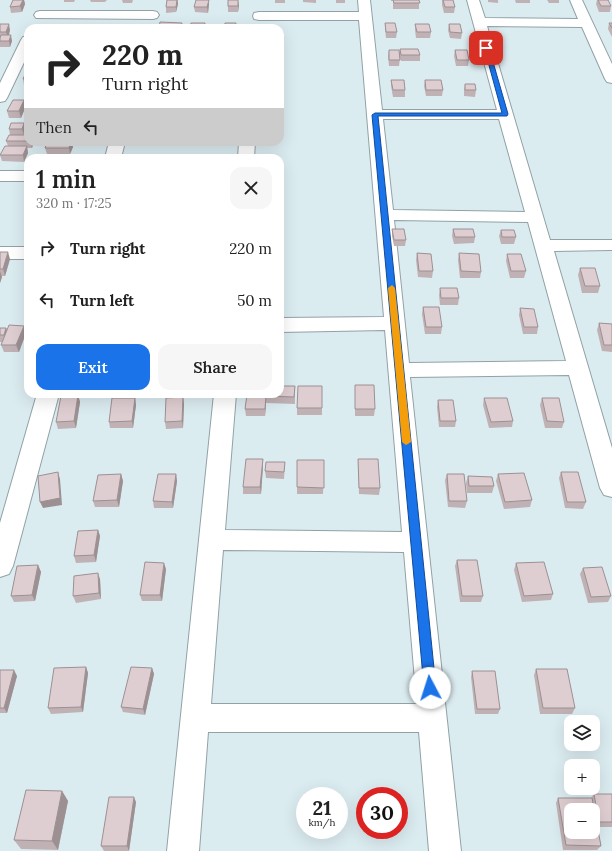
<!DOCTYPE html>
<meta charset="utf-8">
<style>
:root{--surface:#fff;--page:#f6f6f6;--text:#222;--muted:#767676;--accent:#1a73e8}
body{margin:0;font-family:Lora,serif;background:var(--page);color:var(--text);height:100vh;display:flex;flex-direction:column;font-size:15px;white-space:nowrap}
*{box-sizing:border-box;margin:0}
p{font-size:13px;color:var(--muted)}
.icon{flex:none;width:22px;height:22px;fill:none;stroke:currentColor;stroke-width:2;stroke-linecap:round;stroke-linejoin:round}
.map{position:relative;flex:1;overflow:hidden}
.sheet{position:absolute;left:24px;top:154px;width:260px;height:244px;display:flex;flex-direction:column;background:var(--surface);border-radius:12px;box-shadow:0 4px 16px #0002}
.sheet>*{flex:none}
.guide{position:absolute;left:24px;top:24px;width:260px;height:122px;border-radius:12px;box-shadow:0 4px 16px #0002;background:#fff;color:var(--text);overflow:hidden}
.fabs{position:absolute;left:564px;top:715px;display:grid;gap:8px}
.fabs a{display:grid;place-items:center;width:36px;height:36px;border-radius:8px;background:var(--surface);box-shadow:0 4px 16px #0002;font-size:20px}
.speed{position:absolute;left:296px;top:787px;display:flex;gap:8px;font-size:20px;font-weight:700;text-align:center}
.speed>*{display:grid;place-content:center;width:52px;height:52px;border-radius:50%;background:var(--surface);box-shadow:0 4px 16px #0002;line-height:1}
.speed small{font-size:10px;font-weight:400}
.speed .limit{border:6px solid #d22;background:#fff;color:#111}
.pin{position:absolute;display:grid;place-items:center;width:34px;height:34px;color:#fff;margin:-17px;border-radius:8px;box-shadow:0 2px 6px #0006}
.me{position:absolute;width:44px;margin:-22px;rotate:355deg;stroke-linejoin:round;filter:drop-shadow(0 0 3px #0008)}
.turn{display:flex;align-items:center;gap:14px;height:84px;padding:0 12px;font-size:18px}
.turn .icon{width:52px;height:52px;stroke-width:2.5}
.turn b{display:block;font-size:28px;line-height:34px}
.then{display:flex;align-items:center;height:38px;padding:0 12px;background:#0003;gap:8px;font-size:15px}
.round{display:grid;place-items:center;flex:none;width:42px;height:42px;border-radius:12px;background:var(--page)}
.head{display:flex;align-items:center;justify-content:space-between;height:68px;padding:0 12px}
h1{font-size:24px;font-weight:600;line-height:30px}
.primary-button{display:flex;gap:8px;margin-top:auto;padding:8px 12px}
.primary-button a{flex:1;height:46px;border-radius:12px;background:var(--accent);color:#fff;font-size:16px;font-weight:600;line-height:46px;text-align:center}
.primary-button a+a{background:var(--page);color:var(--text)}
ul{padding:0;list-style:none}
li{display:flex;align-items:center;gap:12px;height:52px;padding:0 12px}
li div{flex:1}
li b{display:block;font-size:15px}
li em{font-style:normal}
.map>svg:first-child{display:block}
.lines{fill:none;stroke-linecap:round;stroke-linejoin:round}
.minor-casing{stroke:#91a1a6;stroke-width:2}
.minor{fill:#fff;fill-rule:evenodd}
.wall{fill:#c0b1b4}
.shaded-wall{fill:#9c9092}
.building{fill:#dfced1;stroke:#9c9092;fill-rule:evenodd}
.route{fill:#1a73e8;stroke:#114b97}
.slow{fill:#f59e0b}
</style>
<div class="map">
<svg width="612" height="851" viewBox="0 0 612 851">
<rect width="100%" height="100%" fill="#dbecf1"/>
<g class="lines">
<!-- minor casing -->
<g class="minor-casing">
<g id="minor">
<path d="M358 0H370L382 110H497L467 0H479L485 18 578 19 570 0H582L612 64V83L607 82 605 79 582 27 487 26 550 240H612V250L554 251 612 448V497L604 495 600 488 569 375 410 377 461 851H429L419 732H208L199 851H167L214 394H236L225 530 402 532 385 330 280 332V318L384 317 359 20H259L254 19 253 16 254 13 259 12H359ZM383 119H499L525 212 393 210ZM394 220 528 222 566 361 409 363ZM223 550 404 552 417 704H211Z"/>
<polygon points="40,11 153,11 157,12 159,15 157,18 153,19 36,18 34,15 36,12"/>
<polygon points="28,36 28,54 7,98 5,101 0,102 0,83 21,40 23,37"/>
<polygon points="109,142 125,142 121,158 105,158"/>
<polygon points="239,142 255,142 254,158 238,158"/>
<rect x="0" y="171" width="28" height="10"/>
<rect x="0" y="247" width="28" height="12"/>
<polygon points="37,394 59,394 13,566 9,574 0,577 0,523"/>
</g>
</g>
<!-- minor -->
<use href="#minor" class="minor"/>
</g>
<!-- wall -->
<g class="wall">
<polygon points="13,0 24,0 25,4 22,12 11,13 10,7"/>
<polygon points="64,0 75,0 74,2 64,2"/>
<polygon points="90,0 107,0 105,2 91,2"/>
<polygon points="122,0 133,0 132,3 123,3"/>
<polygon points="167,0 178,0 178,4 176,12 166,13 166,7"/>
<rect x="275" y="0" width="10" height="3"/>
<polygon points="303,0 316,0 316,3 303,2"/>
<rect x="336" y="0" width="9" height="3"/>
<polygon points="391,0 419,0 419,9 393,9 393,1 391,1"/>
<polygon points="442,0 453,0 455,7 454,13 444,13 442,5"/>
<polygon points="488,0 498,0 498,3 488,2"/>
<polygon points="515,0 530,0 530,3 516,3"/>
<polygon points="547,0 559,0 559,3 549,3"/>
<polygon points="597,0 608,0 611,6 610,12 599,12 596,4"/>
<polygon points="209,4 208,13 195,12 194,7"/>
<polygon points="239,5 238,12 228,12 228,6"/>
<polygon points="385,23 397,32 396,38 386,38 385,29"/>
<polygon points="609,23 612,23 612,37 608,29"/>
<polygon points="0,24 10,30 9,35 12,41 10,47 0,47"/>
<polygon points="415,24 431,32 430,38 416,38 415,30"/>
<polygon points="449,24 462,33 461,39 450,38 448,30"/>
<polygon points="400,49 420,55 420,61 401,61 400,58 399,66 389,66 388,56 389,50 399,54"/>
<polygon points="455,50 469,60 468,66 456,66 454,56"/>
<polygon points="28,68 28,85 24,85 23,79"/>
<polygon points="391,80 405,90 405,97 393,97 391,86"/>
<polygon points="425,80 443,90 442,96 426,96 424,86"/>
<polygon points="465,84 476,90 475,97 464,96 464,90"/>
<polygon points="24,100 26,106 21,118 9,118 7,111"/>
<polygon points="9,129 26,129 24,135 28,135 28,142 34,142 32,148 27,148 28,153 24,162 2,161 0,155 8,146 6,141 10,135"/>
<polygon points="47,142 71,142 73,147 70,154 47,154 45,148"/>
<polygon points="392,229 406,240 405,246 394,246 392,236"/>
<polygon points="453,229 475,237 474,243 454,244 452,236"/>
<polygon points="501,230 516,237 514,244 501,244 499,236"/>
<polygon points="0,252 10,259 5,276 2,276 2,277 0,283"/>
<polygon points="417,253 433,271 432,278 418,277 416,260"/>
<polygon points="459,253 481,272 480,278 460,278 458,260"/>
<polygon points="507,254 526,271 524,278 510,278 506,261"/>
<polygon points="580,268 600,286 598,293 582,293 578,275"/>
<polygon points="440,288 459,298 458,305 440,305 439,295"/>
<polygon points="423,307 442,327 441,334 425,334 422,314"/>
<polygon points="520,308 538,327 537,334 523,334 519,315"/>
<polygon points="599,323 612,324 612,352 602,351 597,330"/>
<polygon points="0,328 6,328 7,330 26,333 19,352 4,352 1,345 3,342 0,342"/>
<polygon points="355,385 375,409 374,416 355,416"/>
<polygon points="295,386 295,404 266,403 265,416 246,416 245,409 247,394"/>
<polygon points="322,386 322,415 297,415 297,408"/>
<polygon points="78,395 80,402 76,428 58,429 56,422"/>
<polygon points="183,397 184,404 183,428 166,429 165,422"/>
<polygon points="135,398 136,405 133,428 110,428 109,422"/>
<polygon points="484,398 513,421 512,427 489,428 483,405"/>
<polygon points="542,398 564,422 562,428 545,428 540,405"/>
<polygon points="438,400 456,421 455,427 439,427 437,407"/>
<polygon points="263,459 263,466 261,494 243,494 243,487"/>
<polygon points="358,459 380,488 379,495 359,494 358,466"/>
<polygon points="297,460 324,460 323,494 297,494"/>
<polygon points="285,462 284,479 266,478 265,471"/>
<polygon points="561,472 586,502 583,509 565,508 559,478"/>
<polygon points="121,474 123,481 119,507 95,507 93,501"/>
<polygon points="176,474 177,481 173,508 154,508 153,501"/>
<polygon points="447,474 467,501 465,508 448,507 445,480"/>
<polygon points="498,474 532,500 530,507 504,509 496,481"/>
<polygon points="468,476 494,486 492,493 467,493 466,483"/>
<polygon points="98,530 100,536 96,562 76,563 74,556"/>
<polygon points="457,560 483,596 481,602 460,602 455,566"/>
<polygon points="516,563 553,594 551,600 522,602 514,570"/>
<polygon points="38,565 41,572 35,601 14,602 11,596"/>
<polygon points="583,568 611,596 608,602 588,603 580,574"/>
<polygon points="166,569 162,601 142,601 140,595"/>
<polygon points="100,579 101,599 76,603 73,596"/>
<polygon points="86,667 88,673 83,712 51,714 48,708"/>
<polygon points="152,668 154,674 145,715 123,712 121,707"/>
<polygon points="536,669 575,708 572,714 540,714 534,675"/>
<polygon points="0,670 17,676 7,713 0,713"/>
<polygon points="472,671 500,709 498,714 475,714 471,677"/>
<polygon points="62,791 68,801 58,850 21,849 14,840"/>
<polygon points="594,794 612,794 612,827 597,827 601,846 597,850 563,850 556,803 558,798 591,798"/>
<polygon points="136,802 129,851 104,851 101,846"/>
</g>
<!-- shaded-wall -->
<g class="shaded-wall">
<polygon points="23,0 24,0 25,4 22,12 20,6"/>
<polygon points="177,0 178,4 176,12 176,7"/>
<polygon points="209,0 209,4 208,13 207,7"/>
<polygon points="239,0 239,5 238,12 238,6"/>
<polygon points="9,24 10,30 8,38 6,32"/>
<polygon points="11,35 12,41 10,47 9,41"/>
<polygon points="24,100 26,106 21,118 19,111"/>
<polygon points="24,123 26,129 24,135 22,129"/>
<polygon points="30,142 34,142 32,148"/>
<polygon points="71,142 73,147 70,154 69,148"/>
<polygon points="27,146 28,153 24,162 23,155"/>
<polygon points="8,252 10,259 5,276 3,269"/>
<polygon points="0,271 2,277 0,283"/>
<polygon points="24,326 26,333 19,352 16,345"/>
<polygon points="6,328 9,334 6,342 4,335"/>
<polygon points="78,395 80,402 76,428 74,421"/>
<polygon points="266,396 266,403 265,416 265,409"/>
<polygon points="183,397 184,404 183,428 182,421"/>
<polygon points="135,398 136,405 133,428 132,421"/>
<polygon points="263,459 263,466 261,494 260,487"/>
<polygon points="58,472 60,479 62,505 43,508 40,502"/>
<polygon points="121,474 123,481 119,507 117,500"/>
<polygon points="176,474 177,481 173,508 172,502"/>
<polygon points="98,530 100,536 96,562 94,555"/>
<polygon points="164,563 166,569 162,601 160,595"/>
<polygon points="38,565 41,572 35,601 32,595"/>
<polygon points="98,573 100,579 101,599 99,593"/>
<polygon points="86,667 88,673 83,712 81,707"/>
<polygon points="152,668 154,674 145,715 143,709"/>
<polygon points="14,670 17,676 7,713 4,708"/>
<polygon points="62,791 68,801 58,850 52,841"/>
<polygon points="134,797 136,802 129,851 127,846"/>
</g>
<!-- building -->
<g class="building">
<polygon points="13,0 23,0 20,6 10,7"/>
<polygon points="167,0 177,0 176,7 166,7"/>
<polygon points="196,0 209,0 207,7 194,7"/>
<rect x="228" y="0" width="10" height="6"/>
<polygon points="393,0 419,0 420,3 394,3"/>
<polygon points="443,0 453,0 455,7 445,7"/>
<polygon points="598,0 608,0 611,6 601,6"/>
<polygon points="160,22 182,23 181,28 159,28"/>
<polygon points="191,23 205,23 204,28 190,28"/>
<polygon points="225,23 236,23 235,28 224,28"/>
<polygon points="385,23 395,23 397,32 386,32"/>
<polygon points="609,23 612,23 612,28"/>
<polygon points="0,24 9,24 6,32 0,32"/>
<polygon points="415,24 429,24 431,32 417,32"/>
<polygon points="449,24 460,24 462,33 450,32"/>
<polygon points="1,35 11,35 9,41 0,41 0,38"/>
<polygon points="400,49 418,49 420,55 401,55"/>
<polygon points="389,50 399,50 400,60 389,60"/>
<polygon points="455,50 467,50 469,60 457,60"/>
<polygon points="28,68 28,79 23,79"/>
<polygon points="391,80 404,80 405,90 393,90"/>
<polygon points="425,80 441,80 443,90 426,90"/>
<polygon points="465,84 475,84 476,90 465,90"/>
<polygon points="13,100 24,100 19,111 7,111"/>
<polygon points="11,123 24,123 22,129 9,129"/>
<polygon points="9,135 28,135 28,141 6,141"/>
<polygon points="47,142 71,142 69,148 45,148"/>
<polygon points="5,146 27,146 23,155 0,155"/>
<polygon points="392,229 404,229 406,240 394,240"/>
<polygon points="453,229 473,229 475,237 455,237"/>
<polygon points="501,230 514,230 516,237 502,237"/>
<polygon points="0,252 8,252 3,269 0,269"/>
<polygon points="417,253 431,254 433,271 419,271"/>
<polygon points="459,253 479,254 481,272 461,271"/>
<polygon points="507,254 521,254 526,271 511,271"/>
<polygon points="580,268 595,268 600,286 585,286"/>
<polygon points="440,288 457,288 459,298 441,298"/>
<polygon points="423,307 439,307 442,327 426,327"/>
<polygon points="520,308 534,309 538,327 524,327"/>
<polygon points="599,323 612,324 612,345 604,345"/>
<polygon points="9,325 24,326 16,345 1,345"/>
<polygon points="0,328 6,328 4,335 0,335"/>
<polygon points="355,385 374,385 375,409 355,409"/>
<polygon points="280,386 295,386 294,397 266,396 265,409 245,409 247,394 280,394"/>
<polygon points="298,386 322,386 322,408 297,408"/>
<polygon points="78,395 74,421 56,422 61,396"/>
<polygon points="183,397 182,421 165,422 166,398"/>
<polygon points="112,398 135,398 132,421 109,422"/>
<polygon points="484,398 507,398 513,421 491,422"/>
<polygon points="542,398 559,398 564,422 547,421"/>
<polygon points="438,400 453,400 456,421 440,421"/>
<polygon points="246,459 263,459 260,487 243,487"/>
<polygon points="358,459 378,459 380,488 359,488"/>
<polygon points="297,460 324,460 324,488 297,487"/>
<polygon points="266,462 285,462 284,472 265,471"/>
<polygon points="58,472 60,498 40,502 38,476"/>
<polygon points="561,472 578,472 586,502 567,502"/>
<polygon points="524,473 532,500 505,502 498,474"/>
<polygon points="121,474 117,500 93,501 98,475"/>
<polygon points="158,474 176,474 172,502 153,501"/>
<polygon points="447,474 464,474 467,501 449,501"/>
<polygon points="468,476 492,477 494,486 469,486"/>
<polygon points="98,530 94,555 74,556 78,531"/>
<polygon points="457,560 477,560 483,596 462,596"/>
<polygon points="145,562 164,563 160,595 140,595"/>
<polygon points="544,562 553,594 524,596 516,563"/>
<polygon points="38,565 32,595 11,596 17,566"/>
<polygon points="602,567 611,596 591,597 583,568"/>
<polygon points="98,573 99,593 73,596 74,576"/>
<polygon points="86,667 81,707 48,708 54,668"/>
<polygon points="131,667 152,668 143,709 121,707"/>
<polygon points="536,669 567,669 575,708 543,708"/>
<polygon points="0,670 14,670 4,708 0,708"/>
<polygon points="472,671 495,671 500,709 477,709"/>
<polygon points="26,790 62,791 52,841 14,840"/>
<polygon points="594,794 612,794 612,822 599,822"/>
<polygon points="109,797 134,797 127,846 101,846"/>
<path d="M558 798H592L601 846 566 845ZM571 810H593V832H571Z"/>
</g>
<!-- route -->
<polygon class="route" points="484,47 489,48 508,114 507,116 378,116 436,688 434,692 430,694 426,692 424,688 372,115 375,113 502,113"/>
<!-- slow -->
<polygon class="slow" points="392,285 395,288 411,442 406,445 402,442 388,288"/>
</svg>
<div class="fabs">
<a><svg class="icon" aria-label="layers" viewBox="0 0 24 24"><path d="M12 4l9 5-9 5-9-5zM3 14l9 5 9-5"/></svg></a>
<a>+</a>
<a>−</a>
</div>
<div class="speed"><div>21<small>km/h</small></div><div class="limit">30</div></div>
<div class="pin" style="left:486px;top:48px;background:#d93025"><svg class="icon" aria-label="arrive" viewBox="0 0 24 24"><path d="M6 21V4h12l-3 4 3 4H6"/></svg></div>
<svg class="me" style="left:430px;top:688px" viewBox="-20 -20 40 40"><circle r="19" fill="#fff"/><path d="M0-13L10 11 0 6-10 11z" fill="#1a73e8"/></svg>
<div class="guide">
<div class="turn"><svg class="icon" aria-label="right" viewBox="0 0 24 24"><path d="M7 20v-9h11M14 6l5 5-5 5"/></svg><div><b>220 m</b>Turn right</div></div>
<div class="then">Then<svg class="icon" aria-label="left" viewBox="0 0 24 24"><path d="M17 20v-9H6M10 6l-5 5 5 5"/></svg></div>
</div>
<section class="sheet">
<div class="head"><div><h1>1 min</h1><p>320 m · 17:25</p></div><a class="round"><svg class="icon" aria-label="close" viewBox="0 0 24 24"><path d="M6 6l12 12M18 6L6 18"/></svg></a></div>
<ul>
<li><svg class="icon" aria-label="right" viewBox="0 0 24 24"><path d="M7 20v-9h11M14 6l5 5-5 5"/></svg><div><b>Turn right</b></div><em>220 m</em></li>
<li><svg class="icon" aria-label="left" viewBox="0 0 24 24"><path d="M17 20v-9H6M10 6l-5 5 5 5"/></svg><div><b>Turn left</b></div><em>50 m</em></li>
</ul>
<div class="primary-button"><a>Exit</a><a>Share</a></div>
</section>
</div>
